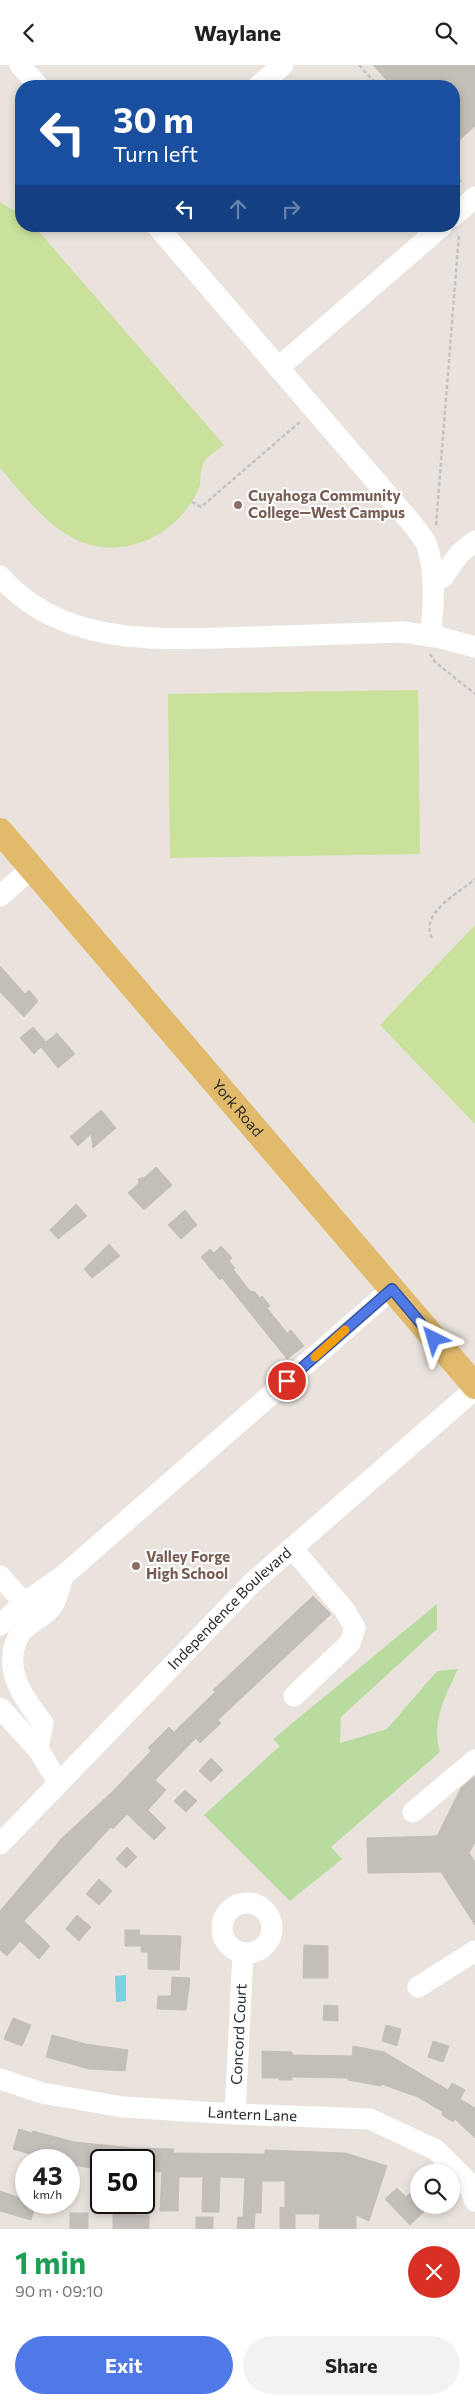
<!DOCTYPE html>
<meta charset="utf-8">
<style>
:root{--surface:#fff;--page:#f2f2f2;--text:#202124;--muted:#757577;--accent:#4e79e6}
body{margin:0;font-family:Commissioner,sans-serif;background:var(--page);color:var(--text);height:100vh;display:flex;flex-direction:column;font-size:19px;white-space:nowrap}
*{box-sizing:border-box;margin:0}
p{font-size:16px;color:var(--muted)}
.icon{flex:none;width:28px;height:28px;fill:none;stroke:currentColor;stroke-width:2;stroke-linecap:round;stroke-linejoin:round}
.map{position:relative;height:2164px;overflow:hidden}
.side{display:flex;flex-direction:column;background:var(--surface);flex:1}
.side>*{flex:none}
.banner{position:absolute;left:15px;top:15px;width:445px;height:152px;border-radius:20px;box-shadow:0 2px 8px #0003;background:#1a4fa0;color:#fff;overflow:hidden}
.buttons{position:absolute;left:410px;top:2099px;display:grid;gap:10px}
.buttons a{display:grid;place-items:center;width:50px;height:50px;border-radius:50%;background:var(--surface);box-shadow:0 2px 8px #0003;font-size:25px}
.speed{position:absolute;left:15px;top:2084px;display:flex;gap:10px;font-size:25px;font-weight:700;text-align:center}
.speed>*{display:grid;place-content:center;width:65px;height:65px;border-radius:50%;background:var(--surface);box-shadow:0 2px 8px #0003;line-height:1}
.speed small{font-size:12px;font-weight:400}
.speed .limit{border:2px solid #111;border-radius:8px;background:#fff;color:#111}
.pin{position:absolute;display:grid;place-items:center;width:42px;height:42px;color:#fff;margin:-21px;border:2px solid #fff;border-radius:50%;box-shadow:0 1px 5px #0007}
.me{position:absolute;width:55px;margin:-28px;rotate:320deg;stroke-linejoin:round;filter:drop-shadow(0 0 4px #0008)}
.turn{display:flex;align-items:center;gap:18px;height:105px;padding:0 15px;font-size:22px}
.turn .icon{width:65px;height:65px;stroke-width:2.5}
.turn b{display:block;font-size:35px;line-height:42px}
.lanes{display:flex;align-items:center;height:48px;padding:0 15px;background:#0003;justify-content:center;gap:25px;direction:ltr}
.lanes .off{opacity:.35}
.round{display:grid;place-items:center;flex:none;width:52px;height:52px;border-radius:26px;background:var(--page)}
.head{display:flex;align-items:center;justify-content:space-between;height:85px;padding:0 15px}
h1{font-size:30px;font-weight:700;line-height:38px;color:#1e9e55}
.cta{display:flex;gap:10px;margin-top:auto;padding:10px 15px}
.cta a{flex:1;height:58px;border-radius:30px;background:var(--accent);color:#fff;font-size:20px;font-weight:700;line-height:58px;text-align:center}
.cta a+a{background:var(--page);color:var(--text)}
header{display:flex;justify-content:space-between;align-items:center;height:65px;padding:0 15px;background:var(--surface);font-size:22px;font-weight:700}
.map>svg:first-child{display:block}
.green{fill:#b9db9f}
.pitch{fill:#cae19c}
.water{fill:#7bd0e1}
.building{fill:#c3beb8;stroke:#c5bfb7}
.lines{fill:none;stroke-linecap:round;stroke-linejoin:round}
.path{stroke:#c3c3c3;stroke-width:2.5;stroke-dasharray:4 2.5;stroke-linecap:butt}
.minor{stroke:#fff;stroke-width:21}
.major{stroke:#e1ba6b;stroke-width:26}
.route-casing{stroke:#334f96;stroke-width:12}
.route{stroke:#4e79e6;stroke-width:9}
.slow{stroke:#f59e0b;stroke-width:9}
.education-dot{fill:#8d6e63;stroke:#fff;stroke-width:2}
.labels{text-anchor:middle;stroke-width:4;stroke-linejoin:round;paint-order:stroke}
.education-label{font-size:15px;font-weight:bold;fill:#785e54;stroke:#fff;text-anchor:start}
.street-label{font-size:15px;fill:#292929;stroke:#fff}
</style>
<header><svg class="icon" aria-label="back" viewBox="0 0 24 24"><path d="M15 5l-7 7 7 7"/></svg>Waylane<svg class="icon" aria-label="search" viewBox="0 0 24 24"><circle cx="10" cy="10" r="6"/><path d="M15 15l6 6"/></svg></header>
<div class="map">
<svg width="475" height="2164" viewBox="0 0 475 2164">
<rect width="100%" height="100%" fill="#eae3dd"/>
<!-- green -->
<path class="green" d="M437 1539V1564L341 1652 340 1678 387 1664 437 1606 458 1604C445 1632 431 1656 440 1687L331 1782 342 1794 290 1836 204 1750 280 1681 273 1674Z"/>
<!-- pitch -->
<g class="pitch">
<path d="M0 137 21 150V161H34L224 380C218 385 208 391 204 397 200 403 201 413 200 420 197 430 191 438 185 446 172 463 152 475 132 480 71 495 35 443 0 403Z"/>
<polygon points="418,625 420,789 170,793 168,629"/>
<polygon points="475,860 475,1059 380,960"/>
</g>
<!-- water -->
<polygon class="water" points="126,1910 126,1936 116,1937 115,1911"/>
<!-- building -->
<g class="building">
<polygon points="373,0 475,0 475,61 454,80 454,21 392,21"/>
<polygon points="0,901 25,929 29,925 38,936 24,952 0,927"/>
<polygon points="33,962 46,977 57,968 75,989 58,1003 41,982 34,989 20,973"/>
<polygon points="101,1045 116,1063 93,1083 91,1069 78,1081 70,1072"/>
<polygon points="156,1102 172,1120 144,1145 128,1128 139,1118 138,1114 145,1112"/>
<polygon points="76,1139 87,1151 58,1174 50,1165"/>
<polygon points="185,1145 197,1160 181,1174 168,1160"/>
<polygon points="109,1179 120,1191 92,1213 84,1204"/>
<polygon points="221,1181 232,1193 229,1196 235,1203 233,1204 250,1226 255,1227 260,1233 262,1231 270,1241 267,1243 287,1268 291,1265 304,1281 287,1294 222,1213 220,1215 201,1192 210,1184 214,1188"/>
<polygon points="313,1531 331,1549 218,1655 221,1658 200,1678 196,1673 155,1715 166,1725 148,1745 166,1763 154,1775 127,1749 113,1764 111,1762 24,1856 50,1881 39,1894 20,1876 7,1891 0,1885 0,1846 62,1773 114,1725 151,1686 148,1683 169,1662 174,1667 215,1627 213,1625"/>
<polygon points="211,1693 223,1705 211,1717 199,1706"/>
<polygon points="475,1711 475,1777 469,1788 475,1797 475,1860 441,1807 368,1808 367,1773 437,1771 461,1723"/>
<polygon points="185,1725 197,1736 186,1747 174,1736"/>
<polygon points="127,1782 137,1792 126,1803 116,1794"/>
<polygon points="99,1814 112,1826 99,1840 86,1829"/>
<polygon points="77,1850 91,1862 79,1876 66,1864"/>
<polygon points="125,1865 140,1865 139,1870 181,1871 179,1905 148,1904 148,1887 141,1887 141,1881 125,1881"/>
<polygon points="304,1880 328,1881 328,1913 303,1913"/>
<polygon points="172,1912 190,1913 186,1945 157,1944 158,1931 171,1931"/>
<polygon points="324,1940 338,1941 338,1956 323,1955"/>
<polygon points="13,1953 31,1960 22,1981 4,1974"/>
<polygon points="386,1960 401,1964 397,1981 382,1976"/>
<polygon points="52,1970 86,1979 128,1985 125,2006 89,2004 46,1992"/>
<polygon points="433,1976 449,1981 443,1997 428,1992"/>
<polygon points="353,1981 384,1987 448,2025 452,2018 465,2025 460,2034 475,2043 475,2073 455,2054 453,2057 442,2050 443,2047 418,2032 381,2019 381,2021 348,2015 348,2013 292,2012 292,2015 279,2015 279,2013 262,2013 262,1986 292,1987 292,1990 352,1991"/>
<polygon points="19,2064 32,2068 33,2066 74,2077 134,2083 174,2084 173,2088 265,2089 265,2085 346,2088 387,2101 369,2156 356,2150 356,2164 319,2164 320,2149 295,2149 295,2164 280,2164 280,2142 285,2143 285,2116 262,2116 261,2148 255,2148 254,2164 237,2164 238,2152 243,2152 245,2113 220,2112 219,2147 202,2147 203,2112 179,2112 178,2146 160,2146 162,2107 144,2106 144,2095 101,2095 101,2105 69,2099 69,2095 50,2095 13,2084"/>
<polygon points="419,2120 419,2140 431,2140 410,2160 385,2134 397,2123 406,2132"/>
<polygon points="0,2126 26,2135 26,2138 36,2138 31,2155 0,2146"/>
<polygon points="113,2138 136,2138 135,2150 149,2150 149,2164 113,2164"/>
<rect x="70" y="2148" width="18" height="16"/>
<rect x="196" y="2152" width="17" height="12"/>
</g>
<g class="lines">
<!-- path -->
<g class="path">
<polyline points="359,0 378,21"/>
<polyline points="454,109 463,119"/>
<polyline points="192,437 201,442 301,356"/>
<polyline points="436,460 459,169"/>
<polyline points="430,589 435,597 475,629"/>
<path d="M432 873C419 848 459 828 475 814"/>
</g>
<!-- minor -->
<g class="minor">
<polyline points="20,0 38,21"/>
<polyline points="258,21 283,0"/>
<polyline points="454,151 475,132"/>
<path d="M157 161 410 456C415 463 422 471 426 478 436 504 434 544 430 571"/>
<polyline points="278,303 442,161"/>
<path d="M0 511C63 584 165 574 252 572 302 570 353 569 403 567L442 573 475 582"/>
<polyline points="433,518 443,512 459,489 475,476"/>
<polyline points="0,831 32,803"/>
<polyline points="292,1483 346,1547 355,1563 350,1578 294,1631"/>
<polyline points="0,1511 24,1538"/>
<polyline points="0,1560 24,1538 63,1511"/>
<polyline points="0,1643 38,1684"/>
<path d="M58 1717 38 1684 43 1658C22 1632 0 1600 21 1567 30 1557 46 1551 53 1540 58 1532 60 1520 63 1511L392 1224"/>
<polyline points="413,1747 475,1695"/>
<path id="s1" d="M0 1779 253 1517 475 1324"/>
<circle cx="247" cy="1863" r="25"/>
<polyline points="418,1922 475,1886"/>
<path id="s2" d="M0 2014 42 2028 123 2042 235 2049 370 2054 436 2085 467 2116 475 2136"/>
<path id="s3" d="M235 2049 243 1888"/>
</g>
<!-- major -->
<path class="major" id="s4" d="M0 766 475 1321"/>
</g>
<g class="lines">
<!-- route casing -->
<g class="route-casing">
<polyline id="route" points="287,1316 392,1224 434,1274"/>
</g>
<!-- route -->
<use href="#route" class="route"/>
<!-- slow -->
<polyline class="slow" points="315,1292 345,1265"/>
</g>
<!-- markers -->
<g class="education-dot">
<circle cx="238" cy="440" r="5"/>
<circle cx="136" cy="1501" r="5"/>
</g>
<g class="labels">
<!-- education labels -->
<g class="education-label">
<text x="248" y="436">Cuyahoga Community<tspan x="248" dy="17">College—West Campus</tspan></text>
<text x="146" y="1497">Valley Forge<tspan x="146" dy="17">High School</tspan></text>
</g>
<!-- street labels -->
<g class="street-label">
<text dy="5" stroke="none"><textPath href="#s4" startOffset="365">York Road</textPath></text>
<text dy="5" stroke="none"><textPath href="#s1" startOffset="329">Independence Boulevard</textPath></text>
<text dy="5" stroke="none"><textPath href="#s3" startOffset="80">Concord Court</textPath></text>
<text dy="5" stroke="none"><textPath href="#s2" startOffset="256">Lantern Lane</textPath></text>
</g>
</g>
</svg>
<div class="buttons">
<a><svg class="icon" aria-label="search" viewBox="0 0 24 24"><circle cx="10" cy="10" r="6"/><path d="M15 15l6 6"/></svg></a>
</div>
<div class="speed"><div>43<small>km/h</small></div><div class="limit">50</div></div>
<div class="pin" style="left:287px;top:1316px;background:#d93025"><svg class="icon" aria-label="arrive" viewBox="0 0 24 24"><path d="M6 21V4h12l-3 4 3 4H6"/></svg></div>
<svg class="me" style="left:434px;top:1274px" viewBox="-20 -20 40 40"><path d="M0-17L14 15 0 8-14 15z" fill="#4e79e6" stroke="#fff" stroke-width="4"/></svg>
<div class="banner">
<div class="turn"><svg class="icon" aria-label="left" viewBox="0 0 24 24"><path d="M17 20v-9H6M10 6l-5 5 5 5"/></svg><div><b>30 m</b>Turn left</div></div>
<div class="lanes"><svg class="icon" aria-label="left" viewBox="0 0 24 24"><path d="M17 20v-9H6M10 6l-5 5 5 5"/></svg><svg class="icon off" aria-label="ahead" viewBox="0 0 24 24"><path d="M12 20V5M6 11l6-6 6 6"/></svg><svg class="icon off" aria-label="right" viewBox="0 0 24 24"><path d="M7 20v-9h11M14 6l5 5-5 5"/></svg></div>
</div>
</div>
<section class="side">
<div class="head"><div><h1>1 min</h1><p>90 m · 09:10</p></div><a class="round" style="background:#d93025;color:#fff"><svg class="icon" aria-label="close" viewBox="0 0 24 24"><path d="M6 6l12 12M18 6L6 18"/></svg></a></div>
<div class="cta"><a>Exit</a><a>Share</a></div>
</section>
